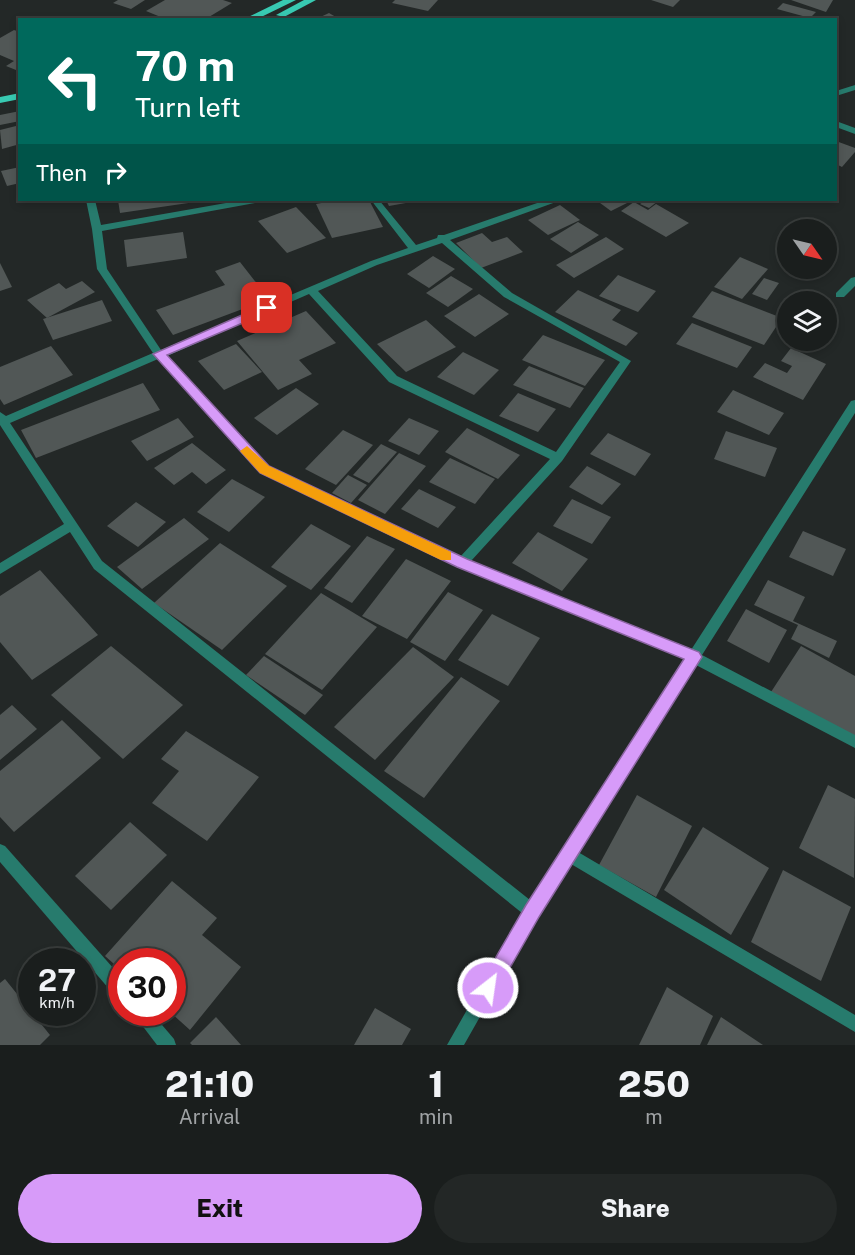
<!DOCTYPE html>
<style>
:root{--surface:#1a1e1d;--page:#232726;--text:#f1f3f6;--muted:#9fa2a4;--line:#383c3b;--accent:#d79bf9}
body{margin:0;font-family:"Public Sans",sans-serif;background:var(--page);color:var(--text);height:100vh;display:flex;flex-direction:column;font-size:22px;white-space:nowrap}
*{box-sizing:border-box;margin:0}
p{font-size:20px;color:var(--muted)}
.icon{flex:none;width:33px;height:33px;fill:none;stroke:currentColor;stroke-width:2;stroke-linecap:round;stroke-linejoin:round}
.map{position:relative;height:1045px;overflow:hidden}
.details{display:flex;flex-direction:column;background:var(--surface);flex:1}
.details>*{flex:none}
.top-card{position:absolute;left:18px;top:18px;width:819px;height:183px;border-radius:0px;box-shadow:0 3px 9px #0003,0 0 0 2px var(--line);background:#00695c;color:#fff;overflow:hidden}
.needle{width:39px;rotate:124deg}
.buttons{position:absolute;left:777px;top:219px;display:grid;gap:12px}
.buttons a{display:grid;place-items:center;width:60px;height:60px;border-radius:50%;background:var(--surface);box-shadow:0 3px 9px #0003,0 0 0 2px var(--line);font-size:30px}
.speed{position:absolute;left:18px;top:948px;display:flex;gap:12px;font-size:30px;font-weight:700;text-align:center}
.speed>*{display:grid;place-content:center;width:78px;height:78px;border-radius:50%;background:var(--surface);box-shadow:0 3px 9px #0003,0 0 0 2px var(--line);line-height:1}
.speed small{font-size:15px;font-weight:400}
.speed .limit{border:9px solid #d22;background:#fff;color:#111}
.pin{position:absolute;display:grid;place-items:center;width:51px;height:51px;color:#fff;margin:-26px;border-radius:12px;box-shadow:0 3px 9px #0006}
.me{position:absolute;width:66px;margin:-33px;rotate:30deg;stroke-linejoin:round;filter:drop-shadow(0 0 4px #0008)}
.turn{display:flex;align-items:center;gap:21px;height:126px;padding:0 18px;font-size:27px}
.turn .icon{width:78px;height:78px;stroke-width:2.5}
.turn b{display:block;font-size:42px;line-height:51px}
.then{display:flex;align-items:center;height:57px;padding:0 18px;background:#0003;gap:12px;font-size:22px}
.eta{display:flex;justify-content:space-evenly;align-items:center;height:102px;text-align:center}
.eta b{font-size:36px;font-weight:800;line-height:42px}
.primary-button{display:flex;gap:12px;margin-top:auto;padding:12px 18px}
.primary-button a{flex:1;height:69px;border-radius:36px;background:var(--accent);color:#111;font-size:24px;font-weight:800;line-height:69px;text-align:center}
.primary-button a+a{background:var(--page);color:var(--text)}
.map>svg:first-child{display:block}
.building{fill:#515756}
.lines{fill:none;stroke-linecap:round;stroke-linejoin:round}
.minor{fill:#277b6d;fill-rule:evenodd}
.primary{fill:#38cab2;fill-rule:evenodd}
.route{fill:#d79bf9;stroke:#8c65a2;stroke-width:1.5}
.slow{fill:#f59e0b}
</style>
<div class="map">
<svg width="855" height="1045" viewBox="0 0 855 1045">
<rect width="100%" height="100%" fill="#232827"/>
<!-- building -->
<g class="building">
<polygon points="118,0 145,0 131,9 113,3"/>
<polygon points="165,0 223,0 232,3 204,20 168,20 146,11"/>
<polygon points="395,0 438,0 428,11 392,3"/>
<polygon points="651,0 680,0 673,7"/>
<polygon points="791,0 833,0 826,12"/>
<polygon points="783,3 816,12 810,18 777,9"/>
<polygon points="329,13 341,20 314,20"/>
<polygon points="14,30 20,32 20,68 16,70 6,66 14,61 0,55 0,38"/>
<polygon points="20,111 20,121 0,125 0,115"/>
<polygon points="20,125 20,144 2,149 0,130"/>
<polygon points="836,141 855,148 855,152 842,167 836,164"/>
<polygon points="20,167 20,183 7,186 1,171"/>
<polygon points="118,200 202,200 202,201 120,213"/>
<polygon points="338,200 369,200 383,227 332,238 316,204"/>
<polygon points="386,200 417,200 417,201 389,206"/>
<polygon points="596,200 629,200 631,201 611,211"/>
<polygon points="646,200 654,200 658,201 649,208 640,204"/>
<polygon points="634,202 648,210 656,204 689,223 666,237 621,211"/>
<polygon points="560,205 580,220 548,235 528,220"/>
<polygon points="296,207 326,238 287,253 258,221"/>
<polygon points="578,222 599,235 571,253 550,239"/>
<polygon points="183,232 187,258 127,267 124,240"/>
<polygon points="482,233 492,242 507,237 523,252 481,268 456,243"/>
<polygon points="606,237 624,249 574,278 556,265"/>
<polygon points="433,256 455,269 429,288 407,274"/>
<polygon points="740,257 768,269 742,299 714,287"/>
<polygon points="240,262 269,299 173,335 156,310 225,285 215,271"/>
<polygon points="0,263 12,287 0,291"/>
<polygon points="618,275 656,291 638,312 599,296"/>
<polygon points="451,276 473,289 448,307 426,293"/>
<polygon points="764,278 779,283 767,300 752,294"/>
<polygon points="82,281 95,292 47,318 27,300 59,283 66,289"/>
<polygon points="578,290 621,310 612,320 638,333 626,346 555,312"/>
<polygon points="712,291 782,318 764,345 692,317"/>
<polygon points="479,294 509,314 475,337 444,316"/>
<polygon points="102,300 112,321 53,340 43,319"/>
<polygon points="306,311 336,343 299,360 312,374 278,390 237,341"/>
<polygon points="426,320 456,347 406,372 377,344"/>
<polygon points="692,323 752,347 737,368 676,344"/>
<polygon points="543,335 605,360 585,386 522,360"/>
<polygon points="236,344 262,372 224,390 198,361"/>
<polygon points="51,346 73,375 4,405 0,399 0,367"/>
<polygon points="791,348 826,364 803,400 753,377 765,363 787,373 792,366 781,361"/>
<polygon points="463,352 499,370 474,395 437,377"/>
<polygon points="529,366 584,388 570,408 513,385"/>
<polygon points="143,383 160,410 36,458 21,430"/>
<polygon points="296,388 319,404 277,435 254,418"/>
<polygon points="733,390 784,413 769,435 717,412"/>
<polygon points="518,393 556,409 538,432 499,416"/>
<polygon points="178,418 194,437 147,461 131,441"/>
<polygon points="409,418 439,431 419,455 388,441"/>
<polygon points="467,428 520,455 498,479 445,452"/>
<polygon points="343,430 373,445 336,485 305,469"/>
<polygon points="726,431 777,448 765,477 714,459"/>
<polygon points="608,433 651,454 635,476 590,454"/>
<polygon points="192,443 226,470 206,484 192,472 174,485 154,468"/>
<polygon points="381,444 397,452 369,483 353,475"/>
<polygon points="399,453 426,466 385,514 358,500"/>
<polygon points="450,458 495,479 475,504 429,482"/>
<polygon points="587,466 621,484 602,505 569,487"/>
<polygon points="348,475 367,485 351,503 332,493"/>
<polygon points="232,479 265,497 229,532 197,512"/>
<polygon points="419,489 456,507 438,528 401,509"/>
<polygon points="572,499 611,517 592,544 553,526"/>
<polygon points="136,502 166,522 138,547 107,526"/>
<polygon points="184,518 209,539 142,589 117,567"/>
<polygon points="311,524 351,546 311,590 271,567"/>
<polygon points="803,531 846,549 833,576 789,557"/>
<polygon points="538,532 588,559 562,591 512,563"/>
<polygon points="367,536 395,549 352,603 324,588"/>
<polygon points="220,543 287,586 222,650 154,603"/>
<polygon points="406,559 451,581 407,639 362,616"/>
<polygon points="40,570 98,635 32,680 0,642 0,596"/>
<polygon points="768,580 805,597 793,621 837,641 829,658 791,639 798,625 754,605"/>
<polygon points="448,592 483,610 445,661 410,642"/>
<polygon points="321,593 377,627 322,690 265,654"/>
<polygon points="746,609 787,630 769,663 727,641"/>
<polygon points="492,614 540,638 508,686 458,660"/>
<polygon points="111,646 183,705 123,759 51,695"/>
<polygon points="801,646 855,676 855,741 771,692"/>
<polygon points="413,647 454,677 375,760 334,727"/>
<polygon points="264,656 323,695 305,715 246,675"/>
<polygon points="461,677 500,701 424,798 384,771"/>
<polygon points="12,705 37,729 0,760 0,715"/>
<polygon points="62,720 101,758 14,832 0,817 0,771"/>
<polygon points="186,731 259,777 207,841 152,803 179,771 161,759"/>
<polygon points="828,785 855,799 854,878 799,848"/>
<polygon points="637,795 692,826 656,897 599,865"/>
<polygon points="130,822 167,855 111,910 75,876"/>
<polygon points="703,827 769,868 731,935 664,890"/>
<polygon points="783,870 851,907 821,981 751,942"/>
<polygon points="172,881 217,918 202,935 241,967 190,1030 170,1012 172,1012 172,962 122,962 122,971 105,956"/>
<polygon points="5,979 50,1035 40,1045 0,1045 0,983"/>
<polygon points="667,987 713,1016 700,1045 639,1045"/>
<polygon points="375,1008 411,1029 402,1045 354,1045"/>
<polygon points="216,1017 241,1045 192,1045 190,1043"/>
<polygon points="721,1017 763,1045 707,1045"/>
</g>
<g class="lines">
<!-- minor -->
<g class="minor">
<polygon points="855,85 855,90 836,96 836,91"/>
<polygon points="836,121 855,128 855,134 836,127"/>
<path d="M86 200H95L101 225 243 200H260L255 203 102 231 107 269 161 350 371 261 408 248 371 200H379L416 245 437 238 438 235H444L546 200H557L556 202 450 240 512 293 631 361 562 461 471 561 691 650 851 401 855 400V413L702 655 855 735V748L696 665 578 852 855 1015V1032L571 864 537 916 464 1045H447L522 913 94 569 70 532 0 574V563L64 524 0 425V412L6 416 153 353 97 269 92 229ZM442 243 504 297 620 362 556 452 397 376 318 291 377 265ZM309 294 389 382 550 459 460 557 268 467 167 356ZM158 359 260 473 458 566 685 659 530 900 102 561 10 423Z"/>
<polygon points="855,277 855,286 844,297 836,297 836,293 851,278"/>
<polygon points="0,844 5,846 122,978 122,999 116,997 0,862"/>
<polygon points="132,1012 151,1012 174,1039 176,1045 157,1045"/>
</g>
<!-- primary -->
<g class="primary">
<polygon points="283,0 296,0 255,20 242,20"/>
<polygon points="304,0 316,0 284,17 276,15"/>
<polygon points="20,93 20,99 0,103 0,97"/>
</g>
</g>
<!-- route -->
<polygon class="route" points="267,304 271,305 271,311 167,355 269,466 467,559 699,652 702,657 539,917 495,994 488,997 482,994 479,988 482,981 526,905 684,659 457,567 260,473 153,354"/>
<!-- slow -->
<polygon class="slow" points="247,446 269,466 451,552 451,560 441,560 260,473 240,451"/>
</svg>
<div class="buttons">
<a><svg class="needle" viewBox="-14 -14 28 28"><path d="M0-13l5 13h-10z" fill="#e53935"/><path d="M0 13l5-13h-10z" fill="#9fa2a4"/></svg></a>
<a><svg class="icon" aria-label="layers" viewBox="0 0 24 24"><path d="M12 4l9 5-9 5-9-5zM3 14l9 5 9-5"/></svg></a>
</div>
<div class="speed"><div>27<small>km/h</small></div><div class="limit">30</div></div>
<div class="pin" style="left:267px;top:308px;background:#d93025"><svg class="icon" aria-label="arrive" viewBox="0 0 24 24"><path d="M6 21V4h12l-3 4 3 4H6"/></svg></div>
<svg class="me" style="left:488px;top:988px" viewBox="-20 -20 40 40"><circle r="17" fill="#d79bf9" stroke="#fff" stroke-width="3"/><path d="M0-11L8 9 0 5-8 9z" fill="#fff"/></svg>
<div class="top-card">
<div class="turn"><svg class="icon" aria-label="left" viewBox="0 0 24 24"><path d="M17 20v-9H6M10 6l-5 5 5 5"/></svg><div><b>70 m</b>Turn left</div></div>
<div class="then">Then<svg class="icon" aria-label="right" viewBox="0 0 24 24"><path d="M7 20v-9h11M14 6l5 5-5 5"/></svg></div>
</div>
</div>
<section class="details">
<div class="eta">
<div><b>21:10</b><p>Arrival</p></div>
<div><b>1</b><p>min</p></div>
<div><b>250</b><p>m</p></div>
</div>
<div class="primary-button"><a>Exit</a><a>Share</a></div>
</section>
